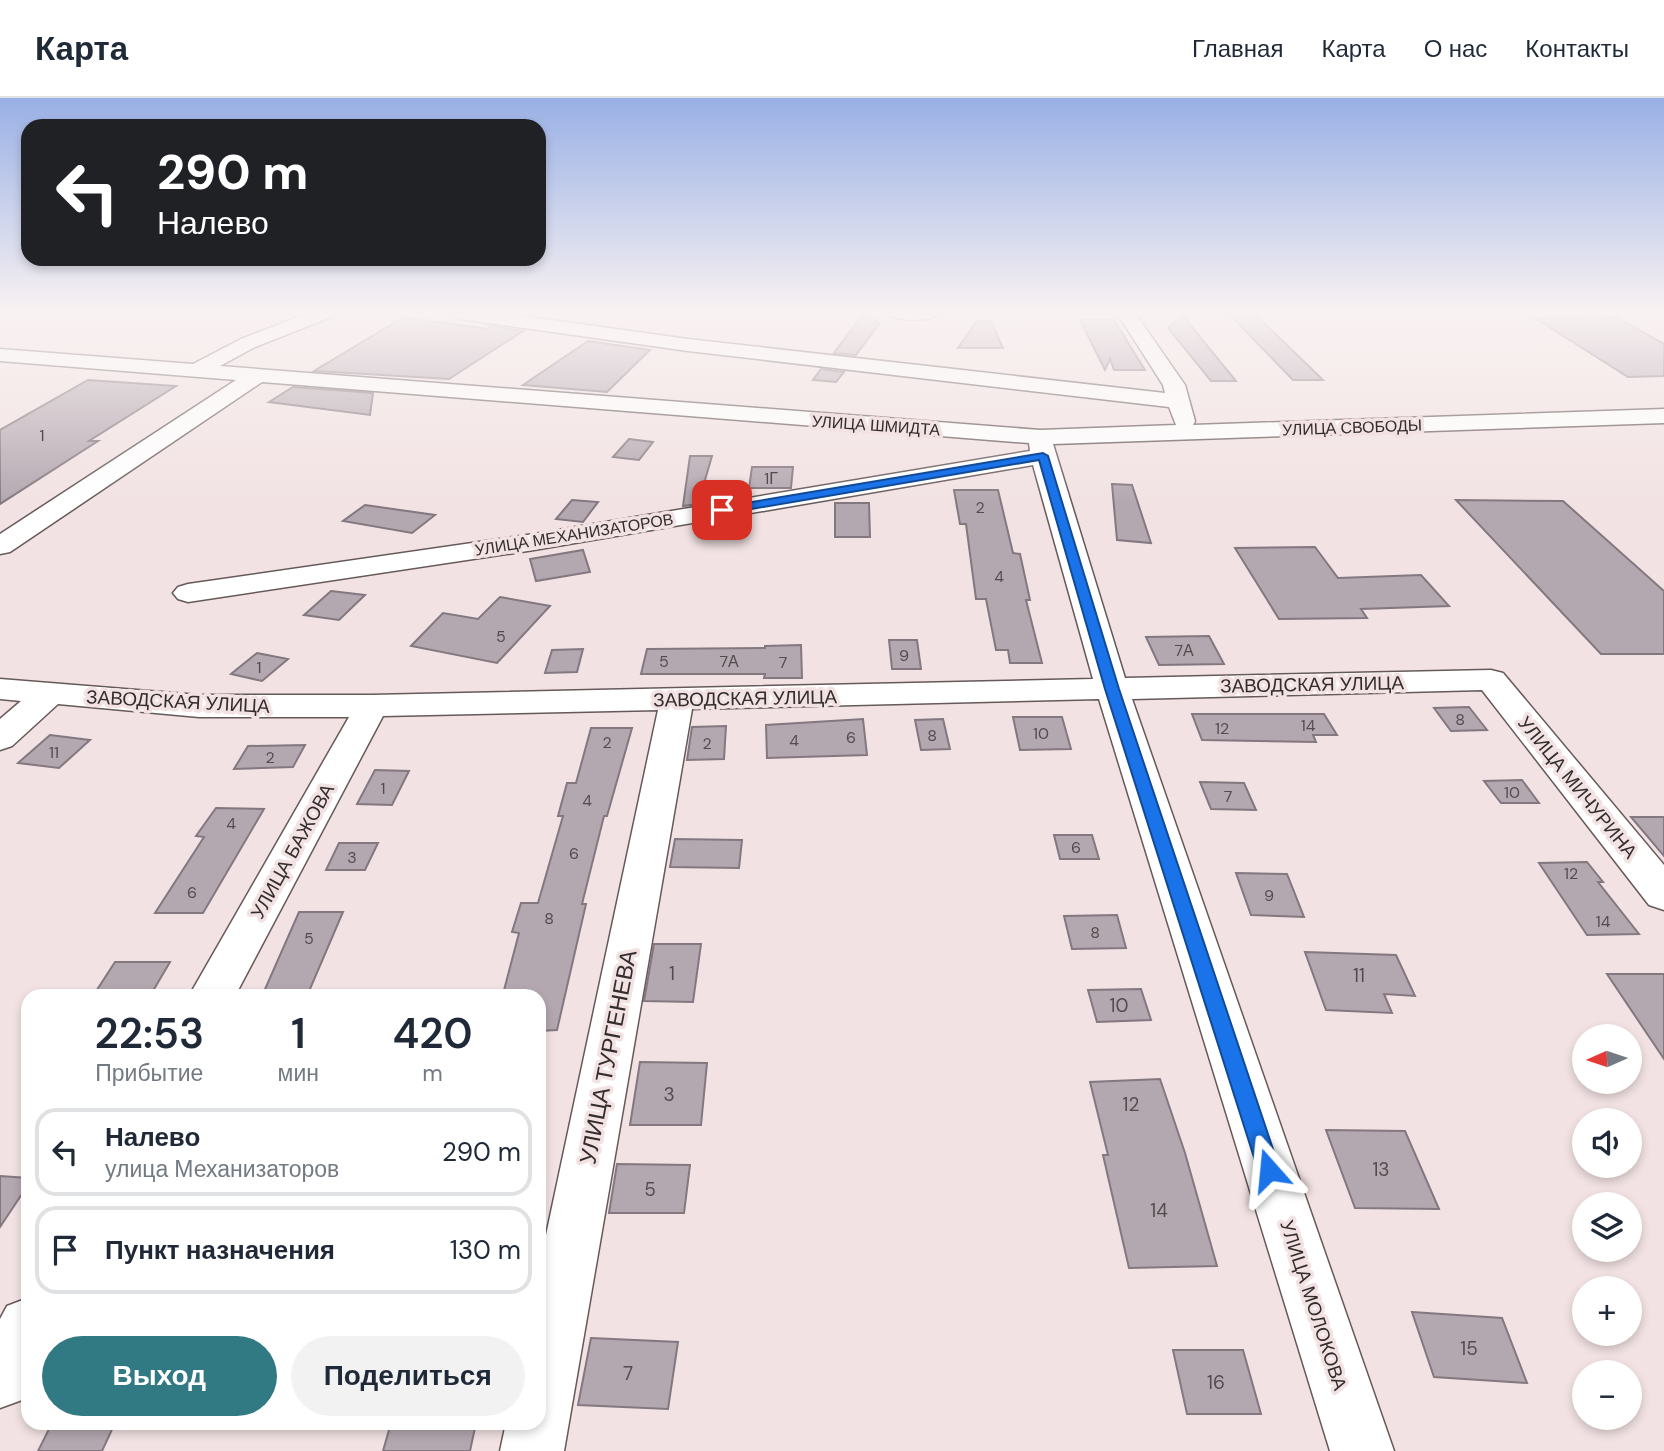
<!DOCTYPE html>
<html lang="ru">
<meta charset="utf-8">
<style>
:root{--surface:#fff;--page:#f2f2f3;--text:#1f2937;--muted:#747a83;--line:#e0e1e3;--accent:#317983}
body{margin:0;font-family:"DM Sans",sans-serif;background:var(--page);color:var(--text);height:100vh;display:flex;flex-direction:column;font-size:26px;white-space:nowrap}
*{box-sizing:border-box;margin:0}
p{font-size:23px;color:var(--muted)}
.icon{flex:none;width:38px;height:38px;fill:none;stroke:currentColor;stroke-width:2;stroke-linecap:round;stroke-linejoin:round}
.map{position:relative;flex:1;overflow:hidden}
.details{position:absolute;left:21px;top:891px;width:525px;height:441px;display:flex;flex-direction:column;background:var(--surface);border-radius:21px;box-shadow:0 4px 10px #0003}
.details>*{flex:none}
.guide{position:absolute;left:21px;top:21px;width:525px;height:147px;border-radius:21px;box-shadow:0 4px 10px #0003;background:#202124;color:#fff;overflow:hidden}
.needle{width:46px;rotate:267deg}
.controls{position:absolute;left:1572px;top:926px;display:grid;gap:14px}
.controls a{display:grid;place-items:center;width:70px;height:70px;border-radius:50%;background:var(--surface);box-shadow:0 4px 10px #0003;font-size:35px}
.pin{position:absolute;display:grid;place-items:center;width:60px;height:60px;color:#fff;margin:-30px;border-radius:14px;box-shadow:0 4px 10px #0006}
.me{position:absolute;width:77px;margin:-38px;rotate:342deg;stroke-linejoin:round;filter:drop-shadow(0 0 5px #0008)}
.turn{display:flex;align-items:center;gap:24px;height:147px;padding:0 21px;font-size:32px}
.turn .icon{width:91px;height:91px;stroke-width:2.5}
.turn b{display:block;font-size:49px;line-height:60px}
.eta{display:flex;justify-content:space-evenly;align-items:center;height:119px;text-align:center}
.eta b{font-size:42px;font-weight:600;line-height:49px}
.button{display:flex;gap:14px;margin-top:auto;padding:14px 21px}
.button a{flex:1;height:80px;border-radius:42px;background:var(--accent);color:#fff;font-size:28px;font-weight:600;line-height:80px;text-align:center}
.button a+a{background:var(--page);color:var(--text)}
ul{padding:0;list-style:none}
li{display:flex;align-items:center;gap:21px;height:88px;margin:0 14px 10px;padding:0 7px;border:4px solid var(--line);border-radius:21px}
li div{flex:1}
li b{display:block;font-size:26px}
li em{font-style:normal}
header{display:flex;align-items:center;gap:42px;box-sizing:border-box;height:98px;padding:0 35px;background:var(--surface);border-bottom:2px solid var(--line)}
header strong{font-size:33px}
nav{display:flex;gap:38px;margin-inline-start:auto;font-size:24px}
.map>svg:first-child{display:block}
.building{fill:#b4a8b0;stroke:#83787f;stroke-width:2}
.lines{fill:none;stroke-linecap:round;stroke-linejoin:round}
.minor-casing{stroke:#66595a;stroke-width:3}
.minor{fill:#fff;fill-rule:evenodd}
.route{fill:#1a73e8;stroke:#114b97;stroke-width:2}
.labels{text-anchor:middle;stroke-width:7;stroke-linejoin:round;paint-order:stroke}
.far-street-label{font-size:16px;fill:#332d2d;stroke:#f2e2e3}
.number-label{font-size:16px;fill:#534c4e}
.street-label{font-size:19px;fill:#332d2d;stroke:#f2e2e3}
.near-number-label{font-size:19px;fill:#534c4e}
.near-street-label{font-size:23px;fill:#332d2d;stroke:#f2e2e3}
</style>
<header>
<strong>Карта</strong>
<nav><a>Главная</a><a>Карта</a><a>О нас</a><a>Контакты</a></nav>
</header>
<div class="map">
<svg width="1664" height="1353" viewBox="0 0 1664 1353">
<rect width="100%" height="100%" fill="#f2e2e3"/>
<!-- building -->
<g class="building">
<polygon points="864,215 879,226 856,257 834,255"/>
<polygon points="1228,215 1254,215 1323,282 1293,282"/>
<polygon points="1183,218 1236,283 1211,283 1168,230"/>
<polygon points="404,219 487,231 491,228 523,233 449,281 314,273"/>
<polygon points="1616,219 1664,246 1664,278 1628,279 1535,220"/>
<polygon points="1080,222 1114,222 1145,272 1114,272 1110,261 1105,272"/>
<polygon points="977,223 991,223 1003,250 958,250"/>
<polygon points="588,243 650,252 607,294 523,287"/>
<polygon points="821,271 844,274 836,284 813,282"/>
<polygon points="88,282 176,288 89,343 98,343 0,406 0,332"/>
<polygon points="293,289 373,295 370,317 269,304"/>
<polygon points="629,341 653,344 639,362 613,359"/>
<polygon points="690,358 712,358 698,406 683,408"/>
<polygon points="752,369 793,369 791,390 749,390"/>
<polygon points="1112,386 1132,387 1151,445 1117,442"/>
<polygon points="954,392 998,392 1013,455 1020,456 1030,502 1026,502 1042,565 1010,565 1008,552 996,552 986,501 976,501 966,426 960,426"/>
<polygon points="572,402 598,404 583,424 556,421"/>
<polygon points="1456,402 1563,403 1664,493 1664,556 1601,556"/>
<polygon points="835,405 869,405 870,439 835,439"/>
<polygon points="365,407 435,417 412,435 343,423"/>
<polygon points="1315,449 1338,480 1421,477 1449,508 1361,511 1367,520 1279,521 1235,450"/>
<polygon points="583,452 590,474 536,483 530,461"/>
<polygon points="331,493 365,497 339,522 304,517"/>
<polygon points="500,499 550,508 497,565 411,548 443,515 478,521"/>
<polygon points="1209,538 1224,566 1159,567 1146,539"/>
<polygon points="889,542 917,542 921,571 892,571"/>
<polygon points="801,547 802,580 764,580 765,576 641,576 647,551 765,550 765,548"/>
<polygon points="583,551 577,574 545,575 552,552"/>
<polygon points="257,555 288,561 262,583 231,576"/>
<polygon points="1469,609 1487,632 1451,633 1434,610"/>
<polygon points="1192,616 1324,616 1337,637 1313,637 1316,644 1202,642"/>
<polygon points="1013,619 1062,619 1071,651 1020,652"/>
<polygon points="863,621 867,657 767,660 766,627"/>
<polygon points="943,621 950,651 921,652 915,622"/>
<polygon points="726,628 724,661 687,662 692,629"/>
<polygon points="591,630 632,630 607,718 604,718 582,806 586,806 557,932 539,933 539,898 503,896 519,835 512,834 521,805 538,805 563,718 558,718 567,685 576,685"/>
<polygon points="50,637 90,642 59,670 18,665"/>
<polygon points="305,647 293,669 234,671 248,648"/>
<polygon points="375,672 409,673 392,707 357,706"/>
<polygon points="1522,682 1539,705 1501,705 1484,683"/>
<polygon points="1200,684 1244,685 1256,712 1211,711"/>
<polygon points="216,710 264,711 203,815 155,815 204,739 196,738"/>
<polygon points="1631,719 1664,719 1664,758"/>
<polygon points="1054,737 1092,737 1099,761 1060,761"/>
<polygon points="675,741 742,742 739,770 670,769"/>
<polygon points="339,745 378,745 365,772 326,772"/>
<polygon points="1587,764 1603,784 1598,784 1639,836 1587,837 1539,765"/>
<polygon points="1236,775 1287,776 1304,819 1251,817"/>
<polygon points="299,814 343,814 307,898 262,898"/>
<polygon points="1117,817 1126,850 1072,851 1064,818"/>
<polygon points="654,846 701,846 693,904 644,903"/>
<polygon points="1305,854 1396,857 1415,898 1384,896 1392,915 1326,912"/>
<polygon points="115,864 170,864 150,898 93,898"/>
<polygon points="1607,876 1664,876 1664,961"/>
<polygon points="1141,891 1151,922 1097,924 1088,892"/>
<polygon points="640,964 707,965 701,1027 630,1027"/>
<polygon points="1160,981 1185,1055 1217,1168 1129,1170 1103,1057 1108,1057 1090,984"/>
<polygon points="1326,1032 1405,1033 1439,1111 1355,1110"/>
<polygon points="617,1066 690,1067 684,1115 609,1115"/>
<polygon points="0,1078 28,1080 28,1087 0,1129"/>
<polygon points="1412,1214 1502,1220 1527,1285 1434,1279"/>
<polygon points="591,1240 678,1244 668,1311 578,1307"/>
<polygon points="1173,1252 1243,1252 1261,1316 1187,1316"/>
<polygon points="52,1325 115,1325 102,1353 38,1353"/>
<polygon points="391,1325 476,1325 470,1353 383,1353"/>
</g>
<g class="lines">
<!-- minor casing -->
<g class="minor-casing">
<g id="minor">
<polygon points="308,215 334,215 331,219 255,249 220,268 1040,332 1176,327 1169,309 688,253 460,221 451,215 501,215 688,241 1165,295 1163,287 1117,215 1135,215 1185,287 1195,323 1193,327 1664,311 1664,325 1053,346 1125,580 1491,572 1503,575 1664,767 1664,812 1649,807 1482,592 1132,601 1394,1353 1330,1353 1099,601 692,611 564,1353 500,1353 506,1325 539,1325 539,1170 658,612 383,618 235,898 189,898 349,619 199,619 58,606 12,648 0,652 0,621 21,603 0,601 0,581 199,597 372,597 1093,581 1033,367 534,452 188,504 178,501 173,495 178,489 188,486 534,436 1030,353 1029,345 262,284 10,454 0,456 0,436 236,282 0,263 0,251 193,266 241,241"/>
<path d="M887 215H940C931 224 896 224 887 215Z"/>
<polygon points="28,1200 28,1289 22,1302 0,1310 0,1221 7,1208"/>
</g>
</g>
<!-- minor -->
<use href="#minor" class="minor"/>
</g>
<!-- sky -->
<linearGradient id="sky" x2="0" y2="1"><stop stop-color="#99b0e5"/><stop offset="0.53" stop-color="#f9f2f2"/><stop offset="1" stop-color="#f9f2f2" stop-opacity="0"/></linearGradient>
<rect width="1664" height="405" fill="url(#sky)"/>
<!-- route -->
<polygon class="route" points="1043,355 1048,358 1119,591 1280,1072 1277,1079 1269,1083 1261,1079 1258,1072 1105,591 1039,362 722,416 716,412 722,409"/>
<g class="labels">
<!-- far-street labels -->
<g class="far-street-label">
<text transform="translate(876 327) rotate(4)" y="6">УЛИЦА ШМИДТА</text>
<text transform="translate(1352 329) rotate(-2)" y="6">УЛИЦА СВОБОДЫ</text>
<text transform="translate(574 436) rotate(-9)" y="6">УЛИЦА МЕХАНИЗАТОРОВ</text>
</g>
<!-- number labels -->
<g class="number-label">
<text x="42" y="343">1</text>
<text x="771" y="386">1Г</text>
<text x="980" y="415">2</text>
<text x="999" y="484">4</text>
<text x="501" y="544">5</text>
<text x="1184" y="558">7А</text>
<text x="904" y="563">9</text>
<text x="664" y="569">5</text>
<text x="729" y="569">7А</text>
<text x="783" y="570">7</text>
<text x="259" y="575">1</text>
<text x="1460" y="627">8</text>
<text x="1308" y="633">14</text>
<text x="1222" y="636">12</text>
<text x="1041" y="641">10</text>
<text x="932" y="643">8</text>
<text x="851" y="645">6</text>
<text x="794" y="648">4</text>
<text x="607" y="650">2</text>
<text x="707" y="651">2</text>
<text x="54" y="660">11</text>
<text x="270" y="665">2</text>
<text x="383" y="696">1</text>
<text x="1512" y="700">10</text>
<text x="1228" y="704">7</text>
<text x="587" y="708">4</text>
<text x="231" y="731">4</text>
<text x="1076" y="755">6</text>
<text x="574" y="761">6</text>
<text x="352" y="765">3</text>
<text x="1571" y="781">12</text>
<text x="192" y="800">6</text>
<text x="1269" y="803">9</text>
<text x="549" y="826">8</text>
<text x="1603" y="829">14</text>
<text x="1095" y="840">8</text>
<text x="309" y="846">5</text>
</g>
<!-- street labels -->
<g class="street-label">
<text transform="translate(1312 586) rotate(-1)" y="7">ЗАВОДСКАЯ УЛИЦА</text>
<text transform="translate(745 600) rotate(-1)" y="7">ЗАВОДСКАЯ УЛИЦА</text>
<text transform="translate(178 603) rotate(3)" y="7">ЗАВОДСКАЯ УЛИЦА</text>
<text transform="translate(1578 689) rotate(51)" y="7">УЛИЦА МИЧУРИНА</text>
<text transform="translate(292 753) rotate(-61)" y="7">УЛИЦА БАЖОВА</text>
<text transform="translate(1314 1207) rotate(72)" y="7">УЛИЦА МОЛОКОВА</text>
</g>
<!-- near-number labels -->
<g class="near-number-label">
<text x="672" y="882">1</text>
<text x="1359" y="884">11</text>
<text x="1119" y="914">10</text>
<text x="669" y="1003">3</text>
<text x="1131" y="1013">12</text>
<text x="1381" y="1078">13</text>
<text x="650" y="1098">5</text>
<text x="1159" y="1119">14</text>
<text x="1469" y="1257">15</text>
<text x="628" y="1282">7</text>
<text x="1216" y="1291">16</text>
</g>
<!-- near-street labels -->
<g class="near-street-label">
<text transform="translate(608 959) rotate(-79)" y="8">УЛИЦА ТУРГЕНЕВА</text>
</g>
</g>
</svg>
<div class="controls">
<a><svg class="needle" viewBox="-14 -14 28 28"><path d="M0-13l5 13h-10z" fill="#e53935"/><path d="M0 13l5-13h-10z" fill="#747a83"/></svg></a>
<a><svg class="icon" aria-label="sound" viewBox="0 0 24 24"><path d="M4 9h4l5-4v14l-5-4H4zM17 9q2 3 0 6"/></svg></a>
<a><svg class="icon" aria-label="layers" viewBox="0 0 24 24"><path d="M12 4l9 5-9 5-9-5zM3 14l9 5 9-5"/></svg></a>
<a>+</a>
<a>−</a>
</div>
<div class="pin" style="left:722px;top:412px;background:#d93025"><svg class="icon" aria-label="arrive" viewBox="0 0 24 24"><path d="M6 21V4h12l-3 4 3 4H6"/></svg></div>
<svg class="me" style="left:1269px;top:1072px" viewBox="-20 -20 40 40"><path d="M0-17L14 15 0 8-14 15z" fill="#1a73e8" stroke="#fff" stroke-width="4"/></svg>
<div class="guide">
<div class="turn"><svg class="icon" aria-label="left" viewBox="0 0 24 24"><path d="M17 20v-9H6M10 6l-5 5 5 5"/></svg><div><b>290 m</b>Налево</div></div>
</div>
<section class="details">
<div class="eta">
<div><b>22:53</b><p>Прибытие</p></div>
<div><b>1</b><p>мин</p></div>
<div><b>420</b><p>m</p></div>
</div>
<ul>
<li><svg class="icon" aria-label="left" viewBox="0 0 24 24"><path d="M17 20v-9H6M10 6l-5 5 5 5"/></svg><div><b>Налево</b><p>улица Механизаторов</p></div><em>290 m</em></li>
<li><svg class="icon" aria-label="arrive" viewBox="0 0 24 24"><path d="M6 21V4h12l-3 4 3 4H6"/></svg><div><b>Пункт назначения</b></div><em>130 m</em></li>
</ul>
<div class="button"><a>Выход</a><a>Поделиться</a></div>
</section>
</div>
